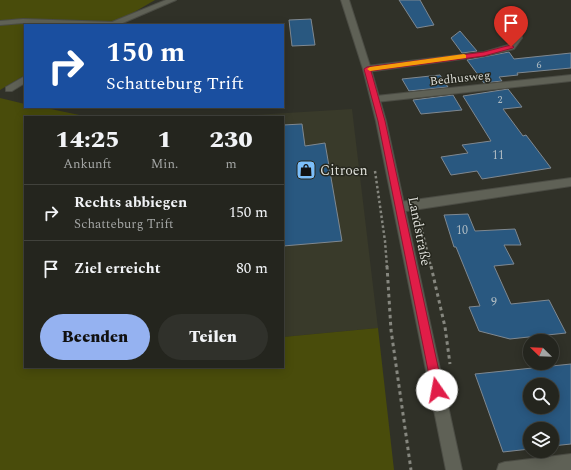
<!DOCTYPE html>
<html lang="de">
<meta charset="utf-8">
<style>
:root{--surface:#24251e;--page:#30312b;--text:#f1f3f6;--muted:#a3a5a4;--line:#41423c;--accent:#95b2f1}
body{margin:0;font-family:Spectral,serif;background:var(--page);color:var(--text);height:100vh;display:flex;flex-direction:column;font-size:15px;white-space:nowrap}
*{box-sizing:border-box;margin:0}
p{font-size:13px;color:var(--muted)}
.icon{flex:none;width:22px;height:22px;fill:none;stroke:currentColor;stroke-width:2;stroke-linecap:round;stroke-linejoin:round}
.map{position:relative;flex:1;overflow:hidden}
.panel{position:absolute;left:24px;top:116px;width:260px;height:252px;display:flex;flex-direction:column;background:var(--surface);border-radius:0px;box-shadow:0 2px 10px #0003,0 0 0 1px var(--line)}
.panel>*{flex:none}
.top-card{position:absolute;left:24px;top:24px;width:260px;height:84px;border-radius:0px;box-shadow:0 2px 10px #0003,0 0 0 1px var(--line);background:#1a4fa0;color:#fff;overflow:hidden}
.needle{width:26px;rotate:293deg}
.buttons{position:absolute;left:523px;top:334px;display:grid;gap:8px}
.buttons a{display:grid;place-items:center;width:36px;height:36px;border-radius:50%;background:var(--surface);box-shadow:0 2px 10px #0003,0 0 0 1px var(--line);font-size:20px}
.pin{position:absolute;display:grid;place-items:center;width:34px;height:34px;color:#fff;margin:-41px -17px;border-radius:50% 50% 50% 0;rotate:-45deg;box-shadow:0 0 4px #0007}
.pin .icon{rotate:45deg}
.me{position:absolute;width:44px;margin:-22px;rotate:348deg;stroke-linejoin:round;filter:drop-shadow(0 0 3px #0008)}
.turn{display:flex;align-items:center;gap:14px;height:84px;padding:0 16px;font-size:18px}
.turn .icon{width:52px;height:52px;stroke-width:2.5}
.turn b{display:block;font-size:28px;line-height:34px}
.eta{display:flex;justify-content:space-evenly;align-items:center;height:68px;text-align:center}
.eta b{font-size:24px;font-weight:800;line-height:28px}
.cta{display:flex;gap:8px;margin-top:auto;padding:8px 16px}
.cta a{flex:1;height:46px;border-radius:24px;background:var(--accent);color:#111;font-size:16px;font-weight:800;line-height:46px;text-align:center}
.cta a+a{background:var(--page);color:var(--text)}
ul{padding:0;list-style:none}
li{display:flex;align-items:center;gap:12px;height:56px;padding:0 16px;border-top:1px solid var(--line)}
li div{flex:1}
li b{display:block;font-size:15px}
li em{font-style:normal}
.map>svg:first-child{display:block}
.built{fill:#393a2a}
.green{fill:#494c0b}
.building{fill:#295880;stroke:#7f8890;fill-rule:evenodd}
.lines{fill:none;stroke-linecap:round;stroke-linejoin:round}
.minor-casing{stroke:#4b4c44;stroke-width:2}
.tertiary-casing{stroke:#4b4c44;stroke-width:2}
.path-far1{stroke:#86877f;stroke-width:2.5;stroke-dasharray:2.5 2.5;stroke-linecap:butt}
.path{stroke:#86877f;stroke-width:3;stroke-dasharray:3.5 3.5;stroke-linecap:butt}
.minor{fill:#5f6156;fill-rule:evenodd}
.tertiary{fill:#5f6156;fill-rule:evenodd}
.route{fill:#e11d48;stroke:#92132f}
.slow{fill:#f59e0b}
.labels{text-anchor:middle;stroke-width:3;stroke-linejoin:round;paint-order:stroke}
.far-number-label{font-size:10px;fill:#b0bcc2}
.far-street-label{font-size:12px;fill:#ddded8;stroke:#26271e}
.number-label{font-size:12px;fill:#b0bcc2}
.poi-label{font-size:14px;fill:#ddded8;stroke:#26271e;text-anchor:start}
.street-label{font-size:14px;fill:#ddded8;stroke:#26271e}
</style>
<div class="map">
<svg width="571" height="470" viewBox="0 0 571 470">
<rect width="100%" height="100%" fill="#303128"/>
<!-- built -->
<polygon class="built" points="352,109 378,328 283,337 283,117 219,117"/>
<!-- green -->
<g class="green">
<polygon points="0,0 155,0 112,25 25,25 25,75 0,90"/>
<polygon points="0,98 25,104 25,107 41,107 89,117 25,117 25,367 283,367 283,337 378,328 394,470 0,470"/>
</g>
<!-- building -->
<g class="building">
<polygon points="399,0 420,0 434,25 417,28"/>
<polygon points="311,19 315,45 292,46 289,20"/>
<polygon points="460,31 477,51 462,53 451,38"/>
<polygon points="509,52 514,59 571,53 571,68 517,73 518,75 499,77 502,81 484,83 467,60"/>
<polygon points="440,75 448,87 409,91 402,79"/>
<polygon points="508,89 522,107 503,109 523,136 526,135 551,168 482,179 477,171 451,175 441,157 468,153 462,145 491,141 463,96"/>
<polygon points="453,95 462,110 421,114 413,100"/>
<polygon points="302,124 305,146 325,143 342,241 283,246 283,125"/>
<polygon points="468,214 475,231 515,229 521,245 504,245 514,264 494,266 511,304 549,300 566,333 510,339 479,331 469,307 480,306 456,247 454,247 444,215"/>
<path d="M571 364V444L552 446V429H530V449L503 452 475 374ZM530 385H552V407H530Z"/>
</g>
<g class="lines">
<!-- minor casing -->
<g class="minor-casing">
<g id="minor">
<polygon points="166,0 176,0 118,25 23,23 0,25 0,21 23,19 112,22"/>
<polygon points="517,23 524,25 521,29 522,38 514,49 484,56 367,72 363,69 367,66 484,52 508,45 514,38 513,29"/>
<polygon points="571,75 571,81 376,102 371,99 376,96"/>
<polygon points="25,76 25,83 12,91 6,91 6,87"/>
<polygon points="571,178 571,186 400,212 396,210 394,207 396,204 400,202"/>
<polygon points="571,454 571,470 497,470 499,464 505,462"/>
</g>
</g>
<!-- tertiary casing -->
<g class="tertiary-casing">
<polygon id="tertiary" points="341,0 349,0 371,69 386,121 462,470 446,470 376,121 363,69"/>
</g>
<!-- path-far1 -->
<g class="path-far1">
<polyline points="375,171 385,241 387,267"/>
<polyline points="419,218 431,267"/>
</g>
<!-- path -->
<g class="path">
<polyline points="387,266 391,330 411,470"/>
<polyline points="431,266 445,327 450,364"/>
</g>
<!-- minor -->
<use href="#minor" class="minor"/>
<!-- tertiary -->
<use href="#tertiary" class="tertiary"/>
</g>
<!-- route -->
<polygon class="route" points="511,45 514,47 513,48 484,56 371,71 385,121 443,390 441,394 437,396 433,394 432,390 378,121 364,69 367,67 484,52"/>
<!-- slow -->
<polygon class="slow" points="464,54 466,55 466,58 370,71 367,69 370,67"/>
<!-- icons -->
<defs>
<g id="shop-square" transform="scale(1)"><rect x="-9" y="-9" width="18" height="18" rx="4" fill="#7cbef9" stroke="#26271e"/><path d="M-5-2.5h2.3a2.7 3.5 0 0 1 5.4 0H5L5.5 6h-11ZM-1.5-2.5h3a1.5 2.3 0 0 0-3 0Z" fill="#111"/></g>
</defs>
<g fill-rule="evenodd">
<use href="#shop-square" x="306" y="170"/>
</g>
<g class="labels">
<!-- far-number labels -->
<g class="far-number-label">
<text x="539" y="68">6</text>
<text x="500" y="103">2</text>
</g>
<!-- far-street labels -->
<g class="far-street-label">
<text transform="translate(460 78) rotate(-6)" y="4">Bedhusweg</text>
</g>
<!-- number labels -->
<g class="number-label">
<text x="498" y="159">11</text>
<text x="462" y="234">10</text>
<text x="494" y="306">9</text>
</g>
<!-- poi labels -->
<g class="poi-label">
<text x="320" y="175">Citroen</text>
</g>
<!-- street labels -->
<g class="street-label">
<text transform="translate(420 231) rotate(79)" y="5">Landstraße</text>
</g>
</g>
</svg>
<div class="buttons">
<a><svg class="needle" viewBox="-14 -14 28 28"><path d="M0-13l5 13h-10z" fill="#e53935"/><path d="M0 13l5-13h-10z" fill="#a3a5a4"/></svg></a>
<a><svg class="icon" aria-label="search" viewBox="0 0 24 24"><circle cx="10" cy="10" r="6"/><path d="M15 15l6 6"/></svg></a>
<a><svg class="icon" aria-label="layers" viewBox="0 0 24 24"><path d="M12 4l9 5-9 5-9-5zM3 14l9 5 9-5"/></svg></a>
</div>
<div class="pin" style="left:511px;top:47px;background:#d93025"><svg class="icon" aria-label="arrive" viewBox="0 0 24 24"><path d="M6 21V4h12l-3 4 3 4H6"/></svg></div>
<svg class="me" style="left:437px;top:390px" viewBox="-20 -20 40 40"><circle r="19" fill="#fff"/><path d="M0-13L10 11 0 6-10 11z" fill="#e11d48"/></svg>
<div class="top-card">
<div class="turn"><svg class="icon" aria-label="right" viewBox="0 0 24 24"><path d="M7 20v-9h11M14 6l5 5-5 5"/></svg><div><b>150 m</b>Schatteburg Trift</div></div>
</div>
<section class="panel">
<div class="eta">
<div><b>14:25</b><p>Ankunft</p></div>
<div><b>1</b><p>Min.</p></div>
<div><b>230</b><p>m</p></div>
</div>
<ul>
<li><svg class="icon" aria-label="right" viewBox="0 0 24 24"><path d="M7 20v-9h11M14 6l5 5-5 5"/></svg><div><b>Rechts abbiegen</b><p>Schatteburg Trift</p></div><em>150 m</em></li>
<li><svg class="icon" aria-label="arrive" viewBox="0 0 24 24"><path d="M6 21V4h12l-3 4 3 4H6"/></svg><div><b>Ziel erreicht</b></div><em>80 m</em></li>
</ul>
<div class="cta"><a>Beenden</a><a>Teilen</a></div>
</section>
</div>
